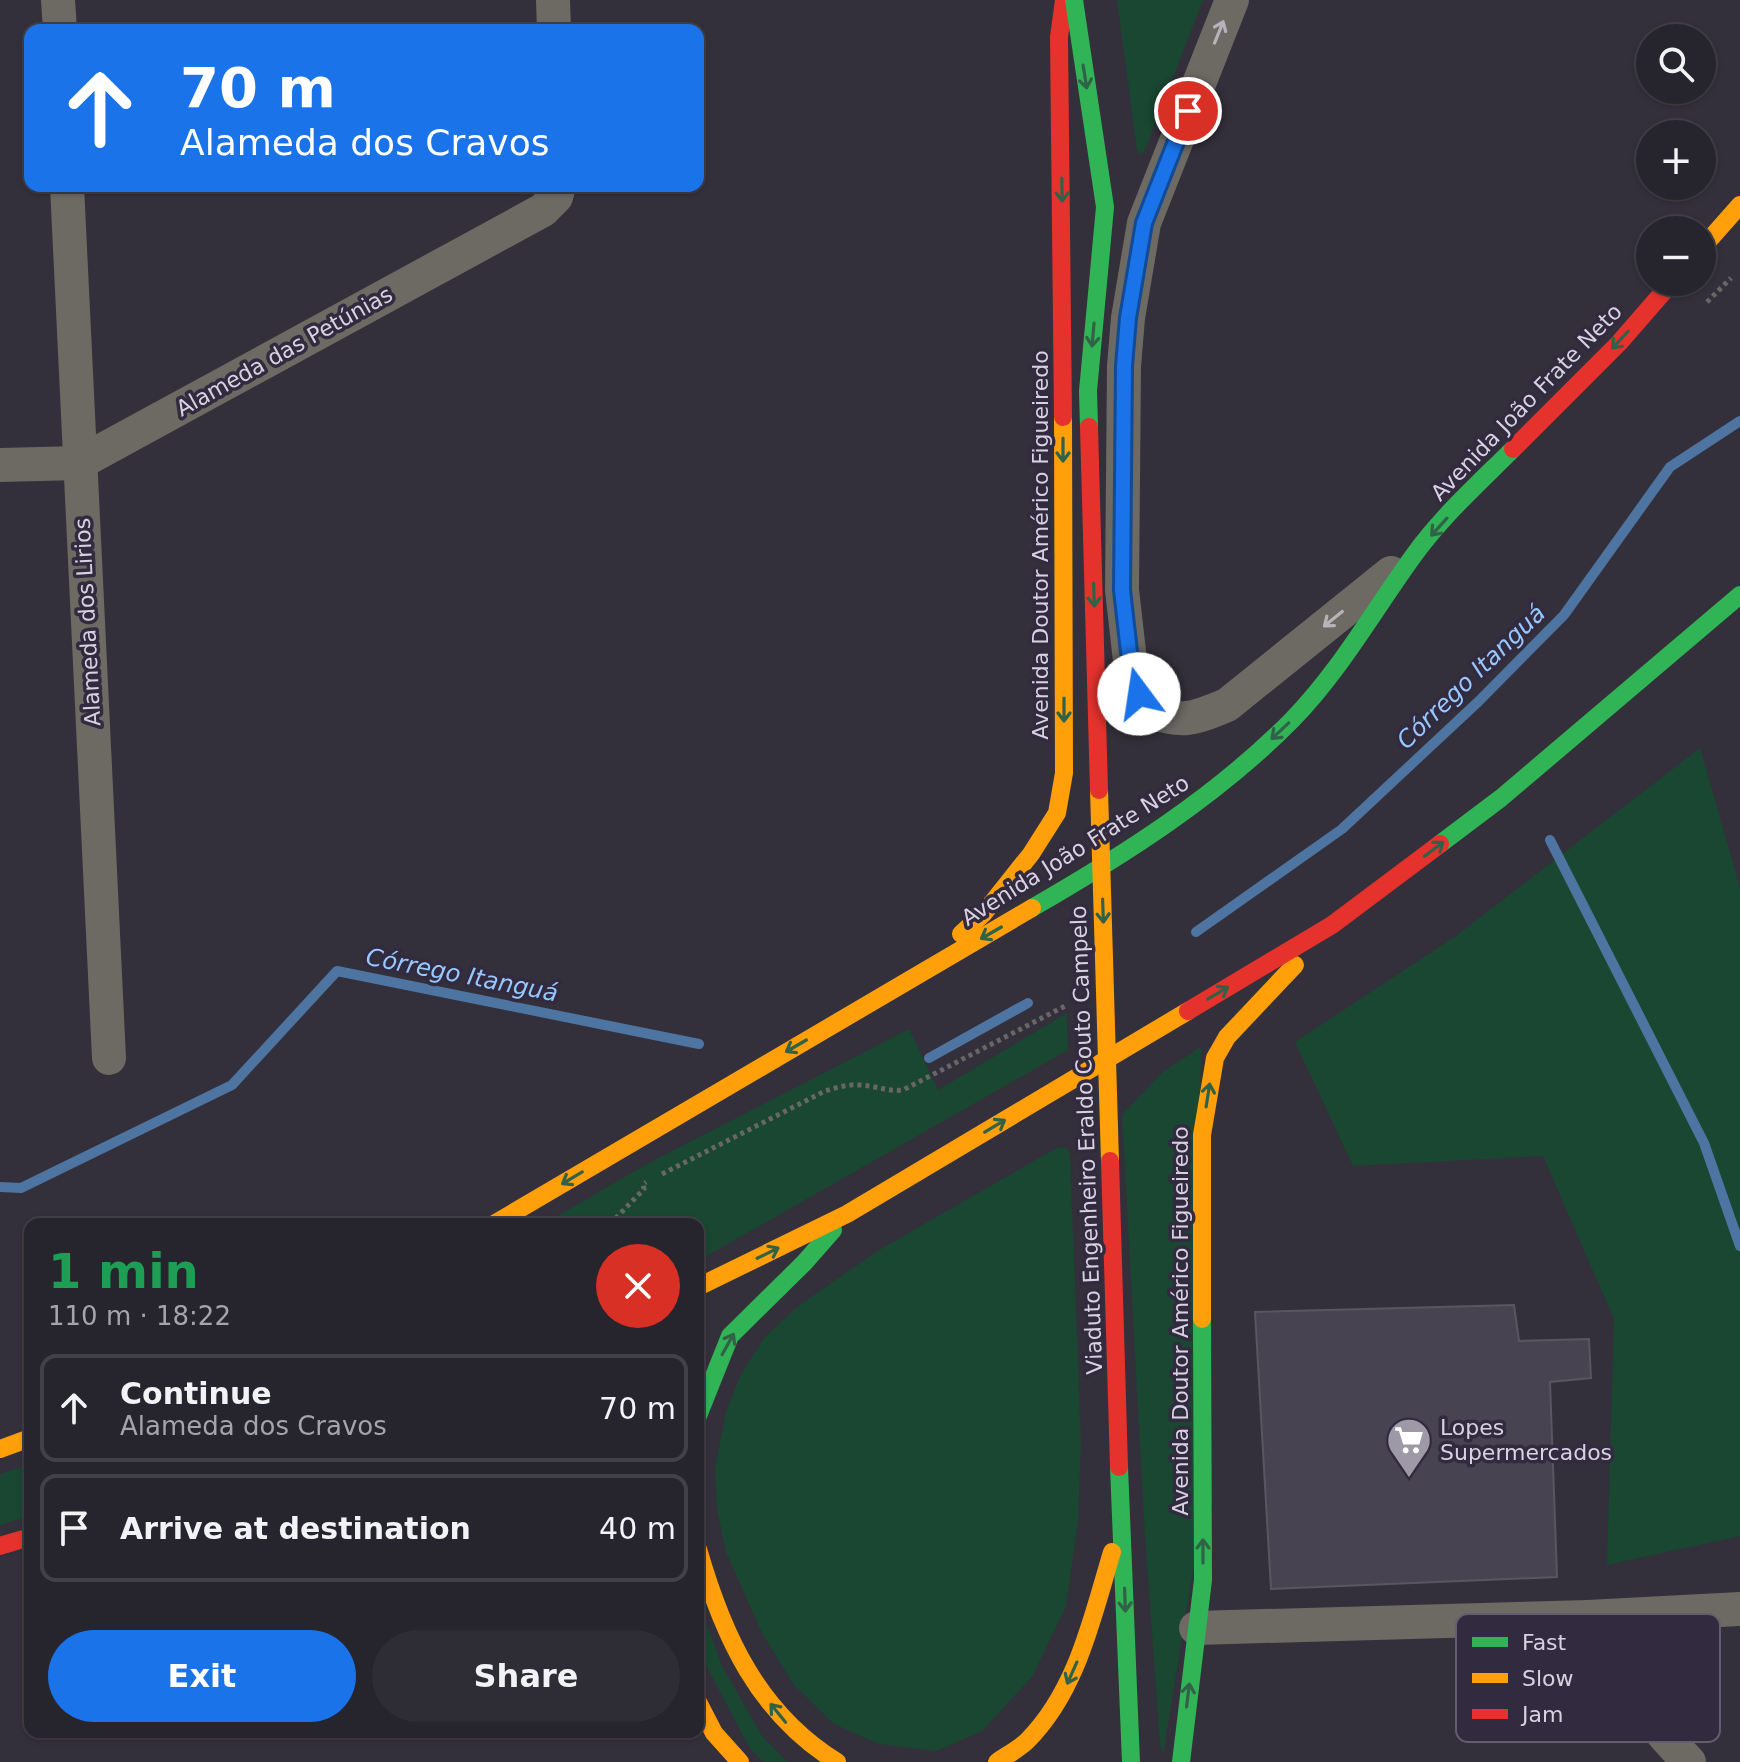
<!DOCTYPE html>
<meta charset="utf-8">
<style>
:root{--surface:#26242c;--page:#2e2c34;--text:#f1f3f6;--muted:#a4a4a9;--line:#424148;--accent:#1a73e8}
body{margin:0;font-family:"DejaVu Sans",sans-serif;background:var(--page);color:var(--text);height:100vh;display:flex;flex-direction:column;font-size:30px;white-space:nowrap}
*{box-sizing:border-box;margin:0}
p{font-size:26px;color:var(--muted)}
.icon{flex:none;width:44px;height:44px;fill:none;stroke:currentColor;stroke-width:2;stroke-linecap:round;stroke-linejoin:round}
.map{position:relative;flex:1;overflow:hidden}
.side{position:absolute;left:24px;top:1218px;width:680px;height:520px;display:flex;flex-direction:column;background:var(--surface);border-radius:16px;box-shadow:0 2px 6px #0004,0 0 0 2px var(--line)}
.side>*{flex:none}
.hud{position:absolute;left:24px;top:24px;width:680px;height:168px;border-radius:16px;box-shadow:0 2px 6px #0004,0 0 0 2px var(--line);background:#1a73e8;color:#fff;overflow:hidden}
.buttons{position:absolute;left:1636px;top:24px;display:grid;gap:16px}
.buttons a{display:grid;place-items:center;width:80px;height:80px;border-radius:50%;background:var(--surface);box-shadow:0 2px 6px #0004,0 0 0 2px var(--line);font-size:40px}
.pin{position:absolute;display:grid;place-items:center;width:68px;height:68px;color:#fff;margin:-34px;border:4px solid #fff;border-radius:50%;box-shadow:0 2px 8px #0007}
.me{position:absolute;width:88px;margin:-44px;rotate:346deg;stroke-linejoin:round;filter:drop-shadow(0 0 6px #0008)}
.turn{display:flex;align-items:center;gap:28px;height:168px;padding:0 24px;font-size:36px}
.turn .icon{width:104px;height:104px;stroke-width:2.5}
.turn b{display:block;font-size:56px;line-height:68px}
.round{display:grid;place-items:center;flex:none;width:84px;height:84px;border-radius:42px;background:var(--page)}
.headline{display:flex;align-items:center;justify-content:space-between;height:136px;padding:0 24px}
h1{font-size:48px;font-weight:700;line-height:60px;color:#1e9e55}
.cta{display:flex;gap:16px;margin-top:auto;padding:16px 24px}
.cta a{flex:1;height:92px;border-radius:48px;background:var(--accent);color:#fff;font-size:32px;font-weight:700;line-height:92px;text-align:center}
.cta a+a{background:var(--page);color:var(--text)}
ul{padding:0;list-style:none}
li{display:flex;align-items:center;gap:24px;height:108px;margin:0 16px 12px;padding:0 8px;border:4px solid var(--line);border-radius:16px}
li div{flex:1}
li b{display:block;font-size:30px}
li em{font-style:normal}
.map>svg:first-child{display:block}
.green{fill:#194731}
.lines{fill:none;stroke-linecap:round;stroke-linejoin:round}
.stream{stroke:#4e74a1;stroke-width:10}
.building{fill:#484351;stroke:#5a5661;stroke-width:2}
.path{stroke:#696766;stroke-width:5;stroke-dasharray:4 4;stroke-linecap:butt}
.street{stroke:#6d6a64;stroke-width:34}
.fast{stroke:#30b455;stroke-width:18}
.slow{stroke:#ff9f0a;stroke-width:18}
.jam{stroke:#e5322d;stroke-width:18}
.fast-bridge{stroke:#30b455;stroke-width:18}
.slow-bridge{stroke:#ff9f0a;stroke-width:18}
.jam-bridge{stroke:#e5322d;stroke-width:18}
.oneway{stroke:#b7b3bb}
.oneway2{stroke:#316248}
.route-casing{stroke:#114b97;stroke-width:20}
.route{stroke:#1a73e8;stroke-width:14}
.labels{text-anchor:middle;stroke-width:7;stroke-linejoin:round;paint-order:stroke}
.street-label{font-size:22px;fill:#d7d2e0;stroke:#322b40}
.poi-label{font-size:22px;fill:#d7d2e0;stroke:#322b40;text-anchor:start}
.water-label{font-size:24px;font-style:italic;fill:#97c8ff;stroke:#322b40}
.key{fill:#322b40;stroke:#645d70;stroke-width:2}
.key-label{font-size:22px;fill:#d7d2e0}
</style>
<div class="map">
<svg width="1740" height="1762" viewBox="0 0 1740 1762">
<rect width="100%" height="100%" fill="#33303b"/>
<!-- green -->
<g class="green">
<polygon points="1117,0 1203,0 1144,152 1140,154 1137,150"/>
<polygon points="1700,748 1740,888 1740,1536 1607,1565 1614,1319 1543,1156 1353,1166 1295,1042 1456,936"/>
<polygon points="1067,1013 1068,1050 698,1261 698,1224 544,1224 645,1165 909,1029 938,1090"/>
<polygon points="1201,1047 1193,1569 1163,1755 1160,1744 1145,1536 1122,1115 1164,1071"/>
<polygon points="1058,1147 1067,1148 1070,1156 1081,1442 1078,1521 1066,1606 1032,1677 982,1731 936,1751 879,1744 834,1724 794,1685 762,1633 726,1552 717,1509 715,1468 726,1412 741,1374 764,1338 797,1307 879,1250"/>
<polygon points="30,1465 30,1516 0,1525 0,1474"/>
<polygon points="698,1600 721,1664 762,1736 787,1762 764,1762 750,1749 698,1650"/>
</g>
<g class="lines">
<!-- stream -->
<g class="stream">
<polyline points="1550,840 1704,1143 1740,1246"/>
<polyline points="1196,932 1342,829 1479,701 1564,615 1670,467 1740,421"/>
<polyline points="929,1058 1028,1003"/>
<polyline points="0,1187 21,1188 232,1085 337,971 699,1044"/>
</g>
</g>
<!-- building -->
<polygon class="building" points="1514,1305 1519,1341 1589,1339 1591,1378 1550,1382 1557,1577 1271,1589 1255,1312"/>
<g class="lines">
<!-- path -->
<g class="path">
<polyline points="1707,302 1731,278"/>
<path d="M662 1174 825 1091C836 1088 847 1084 858 1085 875 1085 887 1092 903 1090L1067 1005"/>
<polyline points="610,1224 644,1189 643,1184 646,1182"/>
</g>
<!-- street -->
<g class="street">
<polyline points="58,0 60,30"/>
<polyline points="553,0 554,30"/>
<path d="M1232 0 1144 223 1128 318 1124 366 1122 590 1132 678 1146 710C1183 723 1191 720 1227 705L1391 573"/>
<polyline points="67,186 109,1058"/>
<polyline points="0,465 79,463 543,210 556,197 559,186"/>
<path d="M1588 1617C1617 1674 1643 1716 1689 1762"/>
<polyline points="1196,1628 1588,1617 1740,1609"/>
</g>
<!-- fast -->
<g class="fast">
<polyline points="1440,844 1501,798 1740,595"/>
<path d="M1032 908C1124 855 1217 796 1292 720 1340 671 1374 610 1414 555 1442 516 1480 482 1513 449"/>
<polyline points="698,1416 730,1336 804,1263 833,1230"/>
<polyline points="1119,1467 1131,1762"/>
<polyline points="1181,1762 1203,1580 1202,1319"/>
</g>
<!-- slow -->
<g class="slow">
<polyline points="1702,248 1740,205"/>
<polyline points="961,934 984,913 1031,854 1057,813 1064,773 1063,417"/>
<polyline points="494,1224 1032,908"/>
<polyline points="698,1287 847,1214 1188,1011"/>
<polyline points="1202,1319 1202,1135 1215,1058 1227,1037 1295,965"/>
<polyline points="0,1449 30,1438"/>
<path d="M698 1549C723 1636 758 1713 837 1762"/>
<polyline points="698,1702 714,1733 740,1762"/>
<path d="M997 1762C1007 1755 1019 1749 1027 1741 1077 1691 1092 1618 1112 1552"/>
</g>
<!-- jam -->
<g class="jam">
<polyline points="1063,417 1059,37 1064,0"/>
<polyline points="1513,449 1619,343 1672,282"/>
<polyline points="1188,1011 1332,925 1440,844"/>
<polyline points="0,1546 30,1537"/>
</g>
<!-- fast-bridge -->
<polyline class="fast-bridge" points="1074,0 1105,207 1088,391 1089,427"/>
<!-- slow-bridge -->
<polyline class="slow-bridge" points="1099,790 1110,1161"/>
<!-- jam-bridge -->
<g class="jam-bridge">
<polyline points="1089,427 1099,790"/>
<polyline points="1110,1161 1119,1467"/>
</g>
</g>
<!-- one-way arrows -->
<defs><path id="oneway-shaft" d="M-6 0H5M1.5-3L5.5 0L1.5 3" fill="none" stroke-width="1.6" stroke-linecap="round" stroke-linejoin="round" transform="scale(2)"/></defs>
<g class="oneway">
<use href="#oneway-shaft" transform="translate(1219 32) rotate(-68)"/>
<use href="#oneway-shaft" transform="translate(1333 619) rotate(141)"/>
</g>
<g class="oneway2">
<use href="#oneway-shaft" transform="translate(1085 77) rotate(81)"/>
<use href="#oneway-shaft" transform="translate(1062 190) rotate(89)"/>
<use href="#oneway-shaft" transform="translate(1093 335) rotate(95)"/>
<use href="#oneway-shaft" transform="translate(1620 340) rotate(133)"/>
<use href="#oneway-shaft" transform="translate(1063 450) rotate(90)"/>
<use href="#oneway-shaft" transform="translate(1439 527) rotate(132)"/>
<use href="#oneway-shaft" transform="translate(1094 595) rotate(88)"/>
<use href="#oneway-shaft" transform="translate(1064 710) rotate(90)"/>
<use href="#oneway-shaft" transform="translate(1280 731) rotate(137)"/>
<use href="#oneway-shaft" transform="translate(1434 849) rotate(-37)"/>
<use href="#oneway-shaft" transform="translate(1103 911) rotate(88)"/>
<use href="#oneway-shaft" transform="translate(991 933) rotate(150)"/>
<use href="#oneway-shaft" transform="translate(1218 993) rotate(-31)"/>
<use href="#oneway-shaft" transform="translate(796 1046) rotate(150)"/>
<use href="#oneway-shaft" transform="translate(1208 1095) rotate(-81)"/>
<use href="#oneway-shaft" transform="translate(995 1126) rotate(-31)"/>
<use href="#oneway-shaft" transform="translate(572 1178) rotate(149)"/>
<use href="#oneway-shaft" transform="translate(768 1253) rotate(-26)"/>
<use href="#oneway-shaft" transform="translate(728 1344) rotate(-61)"/>
<use href="#oneway-shaft" transform="translate(1203 1551) rotate(-90)"/>
<use href="#oneway-shaft" transform="translate(1125 1600) rotate(88)"/>
<use href="#oneway-shaft" transform="translate(1072 1673) rotate(114)"/>
<use href="#oneway-shaft" transform="translate(1188 1695) rotate(-83)"/>
<use href="#oneway-shaft" transform="translate(778 1713) rotate(-129)"/>
</g>
<g class="lines">
<!-- route casing -->
<g class="route-casing">
<polyline id="route" points="1139,694 1132,678 1122,590 1124,366 1128,318 1144,223 1188,111"/>
</g>
<!-- route -->
<use href="#route" class="route"/>
</g>
<!-- icons -->
<defs>
<g id="supermarket-pin" transform="scale(2.3)"><path d="M0 17L-7.5 6A9.5 9.5 0 1 1 7.5 6Z" fill="#9e99a6" stroke="#322b40"/><path d="M-6-5.5h2.5l.6 2H6L4.5 2H-2.5L-4.4-4H-6ZM-1.5 3.2a1.3 1.3 0 1 0 .1 0ZM3 3.2a1.3 1.3 0 1 0 .1 0Z" fill="#fff"/></g>
</defs>
<g fill-rule="evenodd">
<use href="#supermarket-pin" x="1409" y="1440"/>
</g>
<g class="labels">
<!-- street labels -->
<g class="street-label">
<text transform="translate(284 351) rotate(-29)" y="8">Alameda das Petúnias</text>
<text transform="translate(1526 402) rotate(-46)" y="8">Avenida João Frate Neto</text>
<text transform="translate(1040 545) rotate(-90)" y="8">Avenida Doutor Américo Figueiredo</text>
<text transform="translate(87 622) rotate(-93)" y="8">Alameda dos Lirios</text>
<text transform="translate(1075 850) rotate(-32)" y="8">Avenida João Frate Neto</text>
<text transform="translate(1086 1140) rotate(-92)" y="8">Viaduto Engenheiro Eraldo Couto Campelo</text>
<text transform="translate(1180 1321) rotate(-90)" y="8">Avenida Doutor Américo Figueiredo</text>
</g>
<!-- poi labels -->
<g class="poi-label">
<text x="1440" y="1435">Lopes<tspan x="1440" dy="25">Supermercados</tspan></text>
</g>
<!-- water labels -->
<g class="water-label">
<text transform="translate(1471 677) rotate(-44)" y="8">Córrego Itanguá</text>
<text transform="translate(462 975) rotate(11)" y="8">Córrego Itanguá</text>
</g>
</g>
<!-- legend -->
<rect x="1456" y="1614" width="264" height="128" rx="12" class="key"/>
<rect x="1472" y="1637" width="36" height="10" fill="#30b455"/>
<rect x="1472" y="1673" width="36" height="10" fill="#ff9f0a"/>
<rect x="1472" y="1709" width="36" height="10" fill="#e5322d"/>
<g class="key-label">
<text x="1522" y="1650">Fast</text>
<text x="1522" y="1686">Slow</text>
<text x="1522" y="1722">Jam</text>
</g>
</svg>
<div class="buttons">
<a><svg class="icon" aria-label="search" viewBox="0 0 24 24"><circle cx="10" cy="10" r="6"/><path d="M15 15l6 6"/></svg></a>
<a>+</a>
<a>−</a>
</div>
<div class="pin" style="left:1188px;top:111px;background:#d93025"><svg class="icon" aria-label="arrive" viewBox="0 0 24 24"><path d="M6 21V4h12l-3 4 3 4H6"/></svg></div>
<svg class="me" style="left:1139px;top:694px" viewBox="-20 -20 40 40"><circle r="19" fill="#fff"/><path d="M0-13L10 11 0 6-10 11z" fill="#1a73e8"/></svg>
<div class="hud">
<div class="turn"><svg class="icon" aria-label="ahead" viewBox="0 0 24 24"><path d="M12 20V5M6 11l6-6 6 6"/></svg><div><b>70 m</b>Alameda dos Cravos</div></div>
</div>
<section class="side">
<div class="headline"><div><h1>1 min</h1><p>110 m · 18:22</p></div><a class="round" style="background:#d93025;color:#fff"><svg class="icon" aria-label="close" viewBox="0 0 24 24"><path d="M6 6l12 12M18 6L6 18"/></svg></a></div>
<ul>
<li><svg class="icon" aria-label="ahead" viewBox="0 0 24 24"><path d="M12 20V5M6 11l6-6 6 6"/></svg><div><b>Continue</b><p>Alameda dos Cravos</p></div><em>70 m</em></li>
<li><svg class="icon" aria-label="arrive" viewBox="0 0 24 24"><path d="M6 21V4h12l-3 4 3 4H6"/></svg><div><b>Arrive at destination</b></div><em>40 m</em></li>
</ul>
<div class="cta"><a>Exit</a><a>Share</a></div>
</section>
</div>
